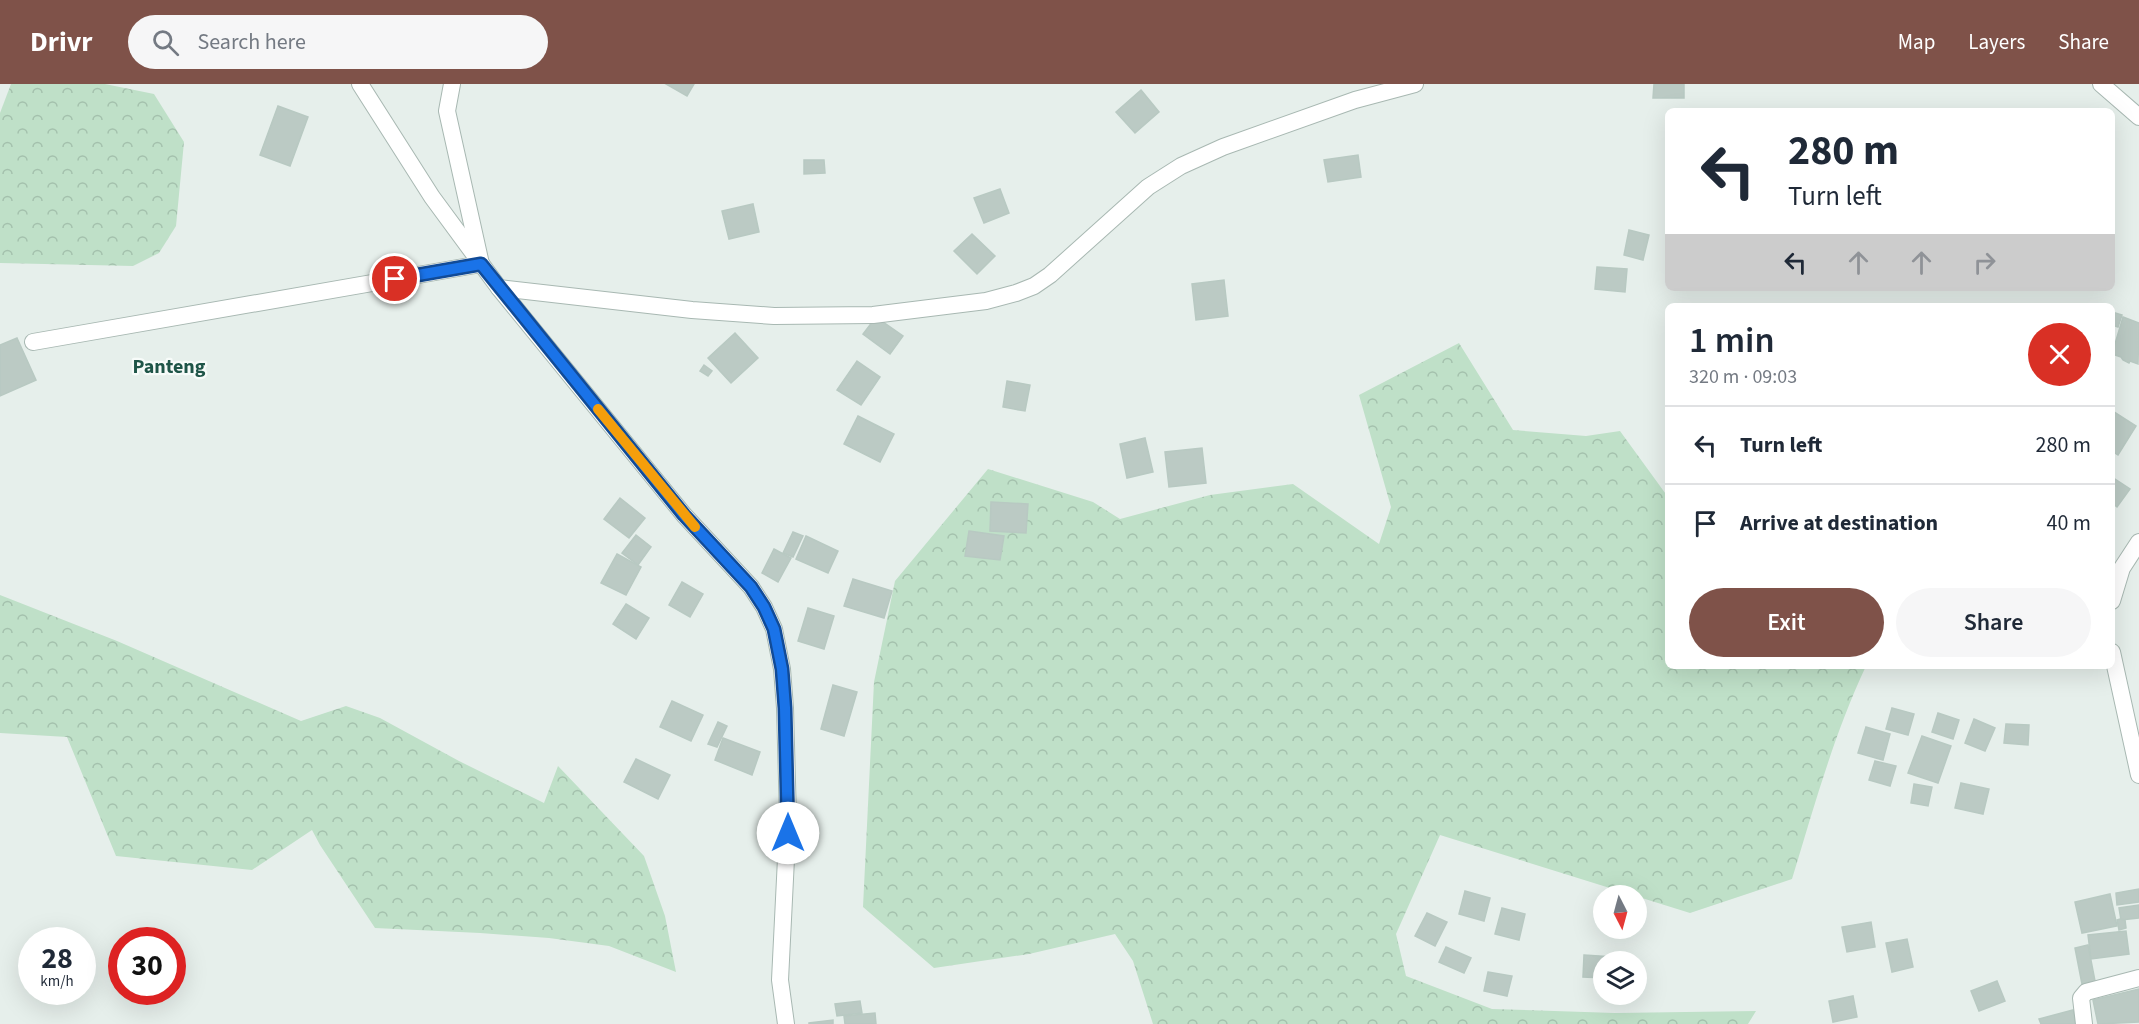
<!DOCTYPE html>
<meta charset="utf-8">
<style>
:root{--surface:#fff;--page:#f6f6f7;--text:#1f2937;--muted:#747a83;--line:#e0e1e3;--accent:#7f5249}
body{margin:0;font-family:"Source Sans 3",sans-serif;background:var(--page);color:var(--text);height:100vh;display:flex;flex-direction:column;font-size:22px;white-space:nowrap}
*{box-sizing:border-box;margin:0}
p{font-size:20px;color:var(--muted)}
.icon{flex:none;width:33px;height:33px;fill:none;stroke:currentColor;stroke-width:2;stroke-linecap:round;stroke-linejoin:round}
.map{position:relative;flex:1;overflow:hidden}
.drawer{position:absolute;left:1665px;top:219px;width:450px;height:366px;display:flex;flex-direction:column;background:var(--surface);border-radius:9px;box-shadow:0 6px 24px #0002}
.drawer>*{flex:none}
.banner{position:absolute;left:1665px;top:24px;width:450px;height:183px;border-radius:9px;box-shadow:0 6px 24px #0002;background:#fff;color:var(--text);overflow:hidden}
.needle{width:39px;rotate:174deg}
.controls{position:absolute;left:1593px;top:801px;display:grid;gap:12px}
.controls a{display:grid;place-items:center;width:54px;height:54px;border-radius:50%;background:var(--surface);box-shadow:0 6px 24px #0002;font-size:30px}
.speed{position:absolute;left:18px;top:843px;display:flex;gap:12px;font-size:30px;font-weight:700;text-align:center}
.speed>*{display:grid;place-content:center;width:78px;height:78px;border-radius:50%;background:var(--surface);box-shadow:0 6px 24px #0002;line-height:1}
.speed small{font-size:15px;font-weight:400}
.speed .limit{border:9px solid #d22;background:#fff;color:#111}
.pin{position:absolute;display:grid;place-items:center;width:51px;height:51px;color:#fff;margin:-26px;border:3px solid #fff;border-radius:50%;box-shadow:0 2px 6px #0007}
.me{position:absolute;width:66px;margin:-33px;rotate:0deg;stroke-linejoin:round;filter:drop-shadow(0 0 4px #0008)}
.turn{display:flex;align-items:center;gap:21px;height:126px;padding:0 24px;font-size:27px}
.turn .icon{width:78px;height:78px;stroke-width:2.5}
.turn b{display:block;font-size:42px;line-height:51px}
.lanes{display:flex;align-items:center;height:57px;padding:0 24px;background:#0003;justify-content:center;gap:30px;direction:ltr}
.lanes .off{opacity:.35}
.round{display:grid;place-items:center;flex:none;width:63px;height:63px;border-radius:32px;background:var(--page)}
.head{display:flex;align-items:center;justify-content:space-between;height:102px;padding:0 24px}
h1{font-size:36px;font-weight:600;line-height:45px}
.button{display:flex;gap:12px;margin-top:auto;padding:12px 24px}
.button a{flex:1;height:69px;border-radius:36px;background:var(--accent);color:#fff;font-size:24px;font-weight:600;line-height:69px;text-align:center}
.button a+a{background:var(--page);color:var(--text)}
ul{padding:0;list-style:none}
li{display:flex;align-items:center;gap:18px;height:78px;padding:0 24px;border-top:2px solid var(--line)}
li div{flex:1}
li b{display:block;font-size:22px}
li em{font-style:normal}
header{display:flex;align-items:center;gap:36px;box-sizing:border-box;height:84px;padding:0 30px;background:var(--accent);color:#fff}
header strong{font-size:28px}
nav{display:flex;gap:33px;margin-inline-start:auto;font-size:21px}
.search{width:420px;height:54px;background:var(--page);display:flex;align-items:center;gap:15px;box-sizing:border-box;padding:0 21px;border-radius:33px;color:var(--muted);font-size:22px}
.map>svg:first-child{display:block}
.forest{fill:url(#forest-crowns)}
.building{fill:#bbcac4;stroke:#b8c9c2;stroke-width:1.5}
.lines{fill:none;stroke-linecap:round;stroke-linejoin:round}
.minor-casing{stroke:#a8b8b2;stroke-width:18}
.minor{stroke:#fff;stroke-width:16}
.route-casing{stroke:#114b97;stroke-width:15}
.route{stroke:#1a73e8;stroke-width:10}
.slow{stroke:#f59e0b;stroke-width:10}
.labels{text-anchor:middle;stroke-width:4.5;stroke-linejoin:round;paint-order:stroke}
.quarter-label{font-size:20px;font-weight:bold;fill:#1f5548;stroke:#f7fbf9}
</style>
<header>
<strong>Drivr</strong>
<div class="search"><svg class="icon" aria-label="search" viewBox="0 0 24 24"><circle cx="10" cy="10" r="6"/><path d="M15 15l6 6"/></svg>Search here</div>
<nav><a>Map</a><a>Layers</a><a>Share</a></nav>
</header>
<div class="map">
<svg width="2139" height="940" viewBox="0 0 2139 940">
<defs>
<pattern id="forest-crowns" width="20" height="18" patternUnits="userSpaceOnUse" patternTransform="scale(1.5)"><rect width="20" height="18" fill="#bfe0c8"/><path d="M2 6a3 3 0 1 1 6 0M12 15a3 3 0 1 1 6 0" fill="none" stroke="#a4c1ad"/></pattern>
</defs>
<rect width="100%" height="100%" fill="#e6efeb"/>
<!-- forest -->
<g class="forest">
<polygon points="11,0 105,0 154,10 184,58 176,142 159,169 133,182 0,179 0,29"/>
<path d="M1459 259 1513 346 1586 352 1620 347 1668 413V582H1866C1834 650 1814 723 1792 795L1690 829 1440 751 1396 850 1406 892 1492 925 1615 929 1756 927 1748 940H1153L1133 877 1115 850 1029 870 934 884 863 823 874 598 895 497 988 385 1093 418 1120 435 1210 411 1293 400 1379 460 1391 423 1359 311Z"/>
<polygon points="0,511 117,557 301,637 346,622 380,634 459,677 544,719 558,682 644,772 665,832 676,888 609,862 549,854 480,849 375,844 320,761 312,746 252,786 116,772 67,653 0,649"/>
</g>
<!-- building -->
<g class="building">
<polygon points="666,0 694,0 687,12"/>
<polygon points="1654,0 1684,0 1684,14 1653,14"/>
<polygon points="1141,6 1159,28 1135,49 1116,28"/>
<polygon points="278,22 308,33 290,82 260,71"/>
<polygon points="1358,71 1361,93 1328,98 1324,76"/>
<polygon points="804,76 824,76 825,89 804,90"/>
<polygon points="1000,105 1009,129 984,139 974,114"/>
<polygon points="753,120 759,148 729,155 722,127"/>
<polygon points="1629,146 1649,151 1643,176 1624,171"/>
<polygon points="972,150 995,172 977,190 954,167"/>
<polygon points="1597,183 1627,185 1625,208 1595,205"/>
<polygon points="1224,196 1228,232 1196,236 1192,200"/>
<polygon points="2112,228 2122,231 2118,243 2112,241"/>
<polygon points="876,233 903,252 890,270 863,250"/>
<polygon points="2123,233 2139,239 2138,280 2130,277 2129,279 2123,276 2121,273 2112,270"/>
<polygon points="735,249 758,274 731,299 708,274"/>
<polygon points="17,254 36,296 0,312 0,261"/>
<polygon points="857,277 880,293 861,321 837,306"/>
<polygon points="704,281 712,287 708,292 700,287"/>
<polygon points="1007,297 1030,301 1025,327 1003,323"/>
<polygon points="2114,328 2136,342 2118,371 2112,367 2112,330"/>
<polygon points="858,332 894,350 880,378 844,360"/>
<polygon points="1145,354 1153,388 1127,394 1120,360"/>
<polygon points="1202,364 1206,399 1169,403 1165,368"/>
<polygon points="2112,393 2130,405 2117,423 2112,419"/>
<polygon points="620,414 645,434 629,454 604,435"/>
<polygon points="991,418 1028,420 1026,449 990,447"/>
<polygon points="969,447 1004,452 1000,476 965,472"/>
<polygon points="793,448 803,452 793,473 783,469"/>
<polygon points="636,451 651,463 638,481 622,469"/>
<polygon points="806,452 838,467 828,489 796,475"/>
<polygon points="774,465 791,474 778,498 762,489"/>
<polygon points="617,470 641,483 626,511 601,499"/>
<polygon points="853,495 892,507 884,534 844,522"/>
<polygon points="682,498 703,510 690,533 669,521"/>
<polygon points="626,520 649,534 636,555 613,540"/>
<polygon points="808,524 834,532 824,565 798,557"/>
<polygon points="833,601 857,608 844,652 821,645"/>
<polygon points="672,617 703,631 691,657 660,643"/>
<polygon points="1892,624 1914,630 1908,651 1886,645"/>
<polygon points="1938,629 1959,636 1953,655 1932,648"/>
<polygon points="1974,635 1995,644 1985,667 1965,659"/>
<polygon points="718,638 727,642 717,663 708,660"/>
<polygon points="2006,640 2029,641 2028,661 2004,659"/>
<polygon points="1866,643 1890,650 1883,676 1858,669"/>
<polygon points="1922,652 1951,662 1938,699 1908,689"/>
<polygon points="723,654 760,668 752,691 715,676"/>
<polygon points="636,675 670,691 658,715 624,698"/>
<polygon points="1875,677 1896,682 1890,702 1869,696"/>
<polygon points="1961,699 1989,705 1983,730 1955,724"/>
<polygon points="1914,700 1932,703 1928,722 1911,719"/>
<polygon points="2139,805 2139,818 2117,821 2116,809"/>
<polygon points="1465,807 1490,814 1484,837 1459,830"/>
<polygon points="2110,810 2117,842 2082,849 2075,818"/>
<polygon points="2139,821 2139,834 2121,836 2119,824"/>
<polygon points="1502,824 1525,830 1519,856 1495,850"/>
<polygon points="1427,829 1447,838 1435,862 1415,852"/>
<polygon points="2120,835 2125,836 2126,844 2119,846 2117,836"/>
<polygon points="1871,838 1875,863 1847,868 1842,843"/>
<polygon points="2126,847 2129,870 2091,875 2088,851"/>
<polygon points="1907,855 1913,883 1892,888 1886,859"/>
<polygon points="2088,861 2095,897 2082,900 2075,864"/>
<polygon points="1446,863 1471,874 1464,889 1439,878"/>
<polygon points="1584,871 1629,874 1629,878 1604,878 1604,894 1583,893"/>
<polygon points="1488,888 1512,892 1507,912 1484,907"/>
<polygon points="1997,897 2005,917 1979,927 1971,907"/>
<polygon points="2139,905 2139,938 2098,940 2093,916"/>
<polygon points="1853,912 1857,933 1833,938 1829,917"/>
<polygon points="860,917 862,929 837,932 835,920"/>
<polygon points="2073,926 2076,940 2041,940 2039,935"/>
<polygon points="875,929 876,940 845,940 844,932"/>
<polygon points="833,936 833,940 809,940 809,939"/>
</g>
<g class="lines">
<!-- minor casing -->
<g class="minor-casing">
<g id="minor">
<polyline points="360,0 432,113 499,204 684,431 751,503 764,523 774,545 782,585 785,624 788,734 780,896 786,940"/>
<polyline points="2101,0 2139,33"/>
<polyline points="499,204 692,226 774,232 873,231 986,217 1016,209 1034,202 1050,191 1148,103 1181,82 1223,63 1355,16 1415,0"/>
<polyline points="33,258 481,180 447,27 452,0"/>
<polyline points="2112,517 2122,484 2139,458"/>
<polyline points="2112,568 2139,691"/>
<polyline points="2084,940 2081,914 2086,908 2139,894"/>
</g>
</g>
<!-- minor -->
<use href="#minor" class="minor"/>
</g>
<g class="lines">
<!-- route casing -->
<g class="route-casing">
<polyline id="route" points="395,195 481,180 684,431 751,503 764,523 774,545 782,585 785,624 788,749"/>
</g>
<!-- route -->
<use href="#route" class="route"/>
<!-- slow -->
<polyline class="slow" points="598,325 695,443"/>
</g>
<g class="labels">
<!-- quarter labels -->
<g class="quarter-label">
<text x="169" y="289">Panteng</text>
</g>
</g>
</svg>
<div class="controls">
<a><svg class="needle" viewBox="-14 -14 28 28"><path d="M0-13l5 13h-10z" fill="#e53935"/><path d="M0 13l5-13h-10z" fill="#747a83"/></svg></a>
<a><svg class="icon" aria-label="layers" viewBox="0 0 24 24"><path d="M12 4l9 5-9 5-9-5zM3 14l9 5 9-5"/></svg></a>
</div>
<div class="speed"><div>28<small>km/h</small></div><div class="limit">30</div></div>
<div class="pin" style="left:395px;top:195px;background:#d93025"><svg class="icon" aria-label="arrive" viewBox="0 0 24 24"><path d="M6 21V4h12l-3 4 3 4H6"/></svg></div>
<svg class="me" style="left:788px;top:749px" viewBox="-20 -20 40 40"><circle r="19" fill="#fff"/><path d="M0-13L10 11 0 6-10 11z" fill="#1a73e8"/></svg>
<div class="banner">
<div class="turn"><svg class="icon" aria-label="left" viewBox="0 0 24 24"><path d="M17 20v-9H6M10 6l-5 5 5 5"/></svg><div><b>280 m</b>Turn left</div></div>
<div class="lanes"><svg class="icon" aria-label="left" viewBox="0 0 24 24"><path d="M17 20v-9H6M10 6l-5 5 5 5"/></svg><svg class="icon off" aria-label="ahead" viewBox="0 0 24 24"><path d="M12 20V5M6 11l6-6 6 6"/></svg><svg class="icon off" aria-label="ahead" viewBox="0 0 24 24"><path d="M12 20V5M6 11l6-6 6 6"/></svg><svg class="icon off" aria-label="right" viewBox="0 0 24 24"><path d="M7 20v-9h11M14 6l5 5-5 5"/></svg></div>
</div>
<section class="drawer">
<div class="head"><div><h1>1 min</h1><p>320 m · 09:03</p></div><a class="round" style="background:#d93025;color:#fff"><svg class="icon" aria-label="close" viewBox="0 0 24 24"><path d="M6 6l12 12M18 6L6 18"/></svg></a></div>
<ul>
<li><svg class="icon" aria-label="left" viewBox="0 0 24 24"><path d="M17 20v-9H6M10 6l-5 5 5 5"/></svg><div><b>Turn left</b></div><em>280 m</em></li>
<li><svg class="icon" aria-label="arrive" viewBox="0 0 24 24"><path d="M6 21V4h12l-3 4 3 4H6"/></svg><div><b>Arrive at destination</b></div><em>40 m</em></li>
</ul>
<div class="button"><a>Exit</a><a>Share</a></div>
</section>
</div>
